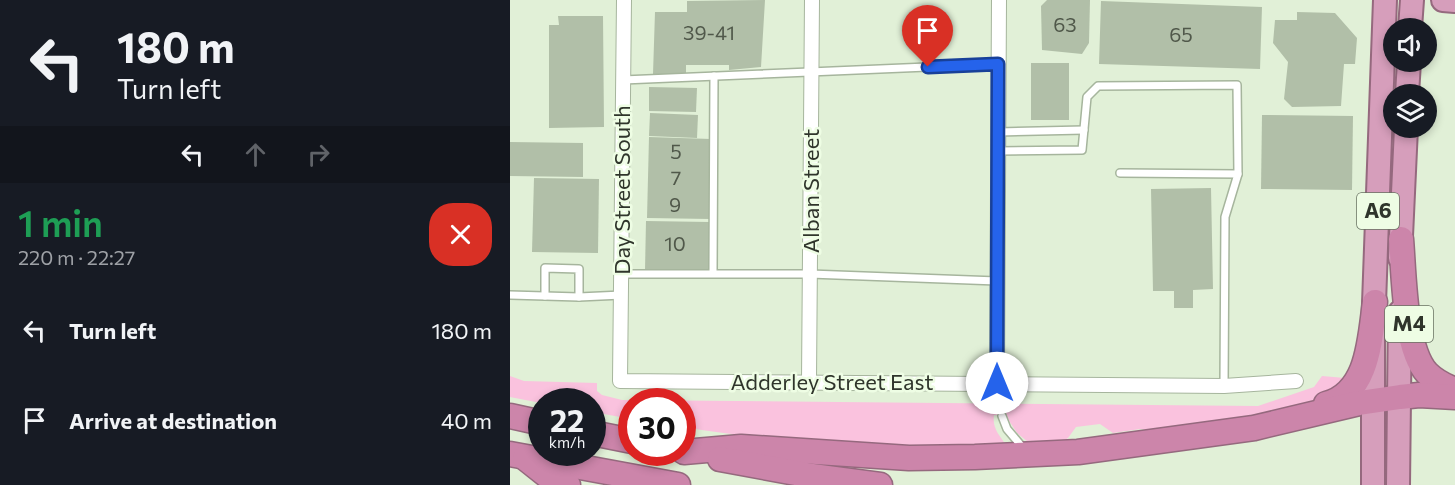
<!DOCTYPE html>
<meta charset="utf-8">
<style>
:root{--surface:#171b24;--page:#242831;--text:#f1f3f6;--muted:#9ea1a6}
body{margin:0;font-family:Commissioner,sans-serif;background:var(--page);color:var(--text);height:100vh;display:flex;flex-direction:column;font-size:22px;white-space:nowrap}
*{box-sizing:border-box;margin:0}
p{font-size:20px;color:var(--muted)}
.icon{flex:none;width:33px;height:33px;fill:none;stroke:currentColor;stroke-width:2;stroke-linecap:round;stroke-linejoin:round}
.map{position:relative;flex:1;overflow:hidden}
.details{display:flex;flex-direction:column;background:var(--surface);width:510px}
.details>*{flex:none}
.top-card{background:#171b24;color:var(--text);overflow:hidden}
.tools{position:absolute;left:873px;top:18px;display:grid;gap:12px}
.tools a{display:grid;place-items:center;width:54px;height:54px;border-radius:50%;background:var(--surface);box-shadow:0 3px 9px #0003;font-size:30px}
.speed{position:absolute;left:18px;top:388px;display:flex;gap:12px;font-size:30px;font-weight:700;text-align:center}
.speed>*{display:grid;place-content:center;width:78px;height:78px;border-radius:50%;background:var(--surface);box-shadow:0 3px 9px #0003;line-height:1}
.speed small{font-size:15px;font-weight:400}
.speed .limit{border:9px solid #d22;background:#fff;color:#111}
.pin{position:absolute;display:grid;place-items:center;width:51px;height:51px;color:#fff;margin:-62px -26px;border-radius:50% 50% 50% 0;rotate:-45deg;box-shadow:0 0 6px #0007}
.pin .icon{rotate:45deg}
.me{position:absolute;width:66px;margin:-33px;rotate:0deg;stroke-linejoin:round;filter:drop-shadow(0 0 4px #0008)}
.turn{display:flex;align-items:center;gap:21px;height:126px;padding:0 18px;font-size:27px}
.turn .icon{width:78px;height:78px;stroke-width:2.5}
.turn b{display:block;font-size:42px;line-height:51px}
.lanes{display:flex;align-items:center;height:57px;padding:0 18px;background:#0003;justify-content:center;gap:30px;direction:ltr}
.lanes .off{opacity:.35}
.round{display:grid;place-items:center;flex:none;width:63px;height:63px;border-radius:24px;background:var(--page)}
.overview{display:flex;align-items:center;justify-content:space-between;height:102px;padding:0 18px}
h1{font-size:36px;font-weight:600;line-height:45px;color:#1e9e55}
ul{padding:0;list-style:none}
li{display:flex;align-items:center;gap:18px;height:90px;padding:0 18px}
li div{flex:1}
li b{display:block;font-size:22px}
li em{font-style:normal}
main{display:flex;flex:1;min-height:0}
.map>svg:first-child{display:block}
.green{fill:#fac2de}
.building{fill:#b1bfa8}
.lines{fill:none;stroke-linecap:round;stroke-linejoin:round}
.service-casing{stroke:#a6b59d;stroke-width:10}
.minor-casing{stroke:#a6b59d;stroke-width:16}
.trunk-casing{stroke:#95697e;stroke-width:26}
.motorway-casing{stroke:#95697e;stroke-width:27}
.service{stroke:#fff;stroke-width:7}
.minor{stroke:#fff;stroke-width:14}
.trunk{stroke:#d69ebb;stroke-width:22}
.motorway{stroke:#cc85aa;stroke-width:24}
.route-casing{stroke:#184099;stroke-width:15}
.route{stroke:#2563eb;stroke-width:10}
.labels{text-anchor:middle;stroke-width:5;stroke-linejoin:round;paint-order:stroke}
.number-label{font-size:20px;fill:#50584a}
.shield{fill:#eefde4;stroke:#687162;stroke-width:1.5}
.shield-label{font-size:21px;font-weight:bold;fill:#2f352b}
.street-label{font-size:22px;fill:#2f352b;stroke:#eefde4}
</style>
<main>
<section class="details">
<div class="top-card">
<div class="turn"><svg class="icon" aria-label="left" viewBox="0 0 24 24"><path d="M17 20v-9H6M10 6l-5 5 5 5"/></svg><div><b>180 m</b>Turn left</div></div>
<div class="lanes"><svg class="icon" aria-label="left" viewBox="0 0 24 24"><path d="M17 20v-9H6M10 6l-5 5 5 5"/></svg><svg class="icon off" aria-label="ahead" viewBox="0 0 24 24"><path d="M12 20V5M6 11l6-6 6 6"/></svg><svg class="icon off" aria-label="right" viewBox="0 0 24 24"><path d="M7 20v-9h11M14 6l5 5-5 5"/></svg></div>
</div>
<div class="overview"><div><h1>1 min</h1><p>220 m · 22:27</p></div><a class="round" style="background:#d93025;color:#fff"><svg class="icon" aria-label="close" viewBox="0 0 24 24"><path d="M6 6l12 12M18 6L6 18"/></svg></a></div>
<ul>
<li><svg class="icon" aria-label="left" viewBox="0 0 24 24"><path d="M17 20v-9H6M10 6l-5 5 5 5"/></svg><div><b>Turn left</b></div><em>180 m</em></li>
<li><svg class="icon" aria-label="arrive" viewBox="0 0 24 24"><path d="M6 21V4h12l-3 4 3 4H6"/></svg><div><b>Arrive at destination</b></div><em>40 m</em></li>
</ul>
</section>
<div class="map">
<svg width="945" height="485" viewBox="0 0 945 485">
<rect width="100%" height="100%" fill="#e1f0d7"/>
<!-- green -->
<path class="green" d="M0 376 14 381 87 383V391L92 395 112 400 748 406 804 387 812 376 835 378 819 398 716 423 648 430 630 429 603 433 590 424 566 427 558 438 549 444 518 442 507 433 496 416 484 415C482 428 489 435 496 445 385 448 282 445 173 427L172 402H122L121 419 83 412 82 402 31 403 0 397Z"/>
<!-- building -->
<g class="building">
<polygon points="255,0 251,67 219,70 219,65 176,65 176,74 143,74 145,12 177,12 177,1"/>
<polygon points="537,0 580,0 579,43 572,54 532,50 531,6"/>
<polygon points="591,1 752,7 750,69 589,64"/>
<polygon points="787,12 825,13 847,38 845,64 834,64 831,106 782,107 774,99 778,62 763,43 765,20 787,20"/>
<polygon points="48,16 93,16 94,127 39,128 39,25 49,25"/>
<rect x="521" y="63" width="38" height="57"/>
<polygon points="139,87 187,88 186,112 139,111"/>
<polygon points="140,113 188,115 187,138 139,136"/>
<polygon points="752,115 843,116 842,190 751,189"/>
<polygon points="139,137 201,139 200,219 137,218"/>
<polygon points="0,142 73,143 73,177 0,176"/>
<polygon points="24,178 89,179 88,253 22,252"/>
<polygon points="701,188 703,289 683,290 683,308 664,308 664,291 643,291 641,189"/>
<polygon points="136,221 200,222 199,271 135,270"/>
</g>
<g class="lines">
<!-- service casing -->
<g class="service-casing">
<g id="service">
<polyline points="113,80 488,64"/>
<polyline points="488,132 574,130"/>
<polyline points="488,151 572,150 577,97 588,86 727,85 728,174 715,217 714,386"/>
<polyline points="610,173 728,174"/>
<polyline points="203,273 204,76"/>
<polyline points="112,274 300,274 487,281"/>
<polyline points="0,295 69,297 112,295"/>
<polyline points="35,296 35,268 69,269 69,297"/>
<polyline points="492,416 497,429 514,449"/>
</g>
</g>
<!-- minor casing -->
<g class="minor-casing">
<g id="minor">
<polyline points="114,0 110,381 714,386 786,381"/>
<polyline points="299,381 302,0"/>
<polyline points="487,383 489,0"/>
</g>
</g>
<!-- trunk casing -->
<g class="trunk-casing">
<g id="trunk">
<polyline points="933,0 945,1"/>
<polyline points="900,28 902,0"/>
<polyline points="897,94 899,62"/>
<polyline points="890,258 896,128"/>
<polyline points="863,485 863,331 875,0"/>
<polyline points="888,485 890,312"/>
</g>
</g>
<!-- motorway casing -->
<g class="motorway-casing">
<g id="motorway">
<path d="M891 239C894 274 894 348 917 373 925 381 935 386 945 390"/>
<path d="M816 404C859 393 860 338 865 302"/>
<polyline points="0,416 32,423"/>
<polyline points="82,433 122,441"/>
<polyline points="174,452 231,447 399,458 465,457 568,452 744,428 849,403 890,397 909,395 945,397"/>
<polyline points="0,454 168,485"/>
<polyline points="15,458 44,481 58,485"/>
<polyline points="210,459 302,476 370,485"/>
</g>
</g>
<!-- service -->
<use href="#service" class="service"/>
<!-- minor -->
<use href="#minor" class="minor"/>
<!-- trunk -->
<use href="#trunk" class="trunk"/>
<!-- motorway -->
<use href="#motorway" class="motorway"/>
</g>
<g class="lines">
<!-- route casing -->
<g class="route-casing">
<polyline id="route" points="418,67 488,64 487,383"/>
</g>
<!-- route -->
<use href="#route" class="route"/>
</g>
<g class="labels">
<!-- number labels -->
<g class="number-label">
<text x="555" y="32">63</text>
<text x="199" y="40">39-41</text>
<text x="671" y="42">65</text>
<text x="166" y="159">5</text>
<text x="166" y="185">7</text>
<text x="165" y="212">9</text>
<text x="165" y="251">10</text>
</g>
<!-- shield labels -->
<g class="shield">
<rect x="847" y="193" width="42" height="36" rx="4.5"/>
<rect x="875" y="306" width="48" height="36" rx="4.5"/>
</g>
<g class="shield-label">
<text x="868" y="218">A6</text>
<text x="899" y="331">M4</text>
</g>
<!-- street labels -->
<g class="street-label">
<text transform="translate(112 190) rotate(-90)" y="8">Day Street South</text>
<text transform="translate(301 191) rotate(-90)" y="8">Alban Street</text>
<text x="322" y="390">Adderley Street East</text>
</g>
</g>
</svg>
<div class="tools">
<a><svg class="icon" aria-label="sound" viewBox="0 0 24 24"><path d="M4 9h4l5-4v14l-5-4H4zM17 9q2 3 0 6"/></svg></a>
<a><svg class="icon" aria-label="layers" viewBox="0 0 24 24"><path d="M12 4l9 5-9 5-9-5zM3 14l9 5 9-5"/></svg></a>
</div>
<div class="speed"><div>22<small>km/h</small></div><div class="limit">30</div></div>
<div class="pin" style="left:418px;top:67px;background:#d93025"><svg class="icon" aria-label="arrive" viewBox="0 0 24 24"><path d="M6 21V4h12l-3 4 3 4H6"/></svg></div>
<svg class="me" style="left:487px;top:383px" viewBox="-20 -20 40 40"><circle r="19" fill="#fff"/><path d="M0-13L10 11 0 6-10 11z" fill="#2563eb"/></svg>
</div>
</main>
